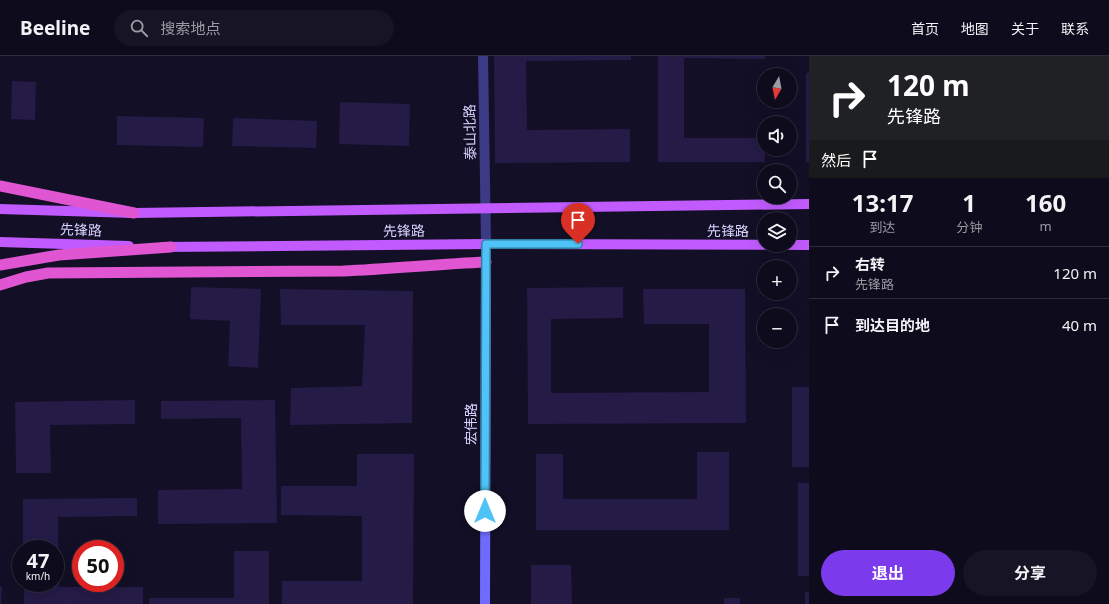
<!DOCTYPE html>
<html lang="zh">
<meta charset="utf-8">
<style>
:root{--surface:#0e0b1c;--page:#171425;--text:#f1f3f6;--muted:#9b9ba3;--line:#2e2b3b;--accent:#7c3aed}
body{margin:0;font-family:"Noto Sans","Noto Sans SC",sans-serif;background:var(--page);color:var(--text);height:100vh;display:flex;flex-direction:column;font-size:15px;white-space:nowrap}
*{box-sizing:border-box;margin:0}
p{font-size:13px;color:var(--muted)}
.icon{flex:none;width:22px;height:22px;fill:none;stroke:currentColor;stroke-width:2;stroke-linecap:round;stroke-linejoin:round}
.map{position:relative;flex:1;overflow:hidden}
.panel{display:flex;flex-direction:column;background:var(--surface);width:300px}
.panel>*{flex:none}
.banner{background:#202124;color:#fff;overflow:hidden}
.needle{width:26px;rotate:190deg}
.fabs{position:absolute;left:757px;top:12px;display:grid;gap:8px}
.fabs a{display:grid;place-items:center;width:40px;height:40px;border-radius:50%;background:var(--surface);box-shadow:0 4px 16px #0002,0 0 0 1px var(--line);font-size:20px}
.speed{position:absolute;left:12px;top:484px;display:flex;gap:8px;font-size:20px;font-weight:700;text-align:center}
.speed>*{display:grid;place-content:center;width:52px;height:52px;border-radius:50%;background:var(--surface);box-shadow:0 4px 16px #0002,0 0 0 1px var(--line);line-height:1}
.speed small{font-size:10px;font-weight:400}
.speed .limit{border:6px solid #d22;background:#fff;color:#111}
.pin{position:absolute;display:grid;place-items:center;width:34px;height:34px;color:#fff;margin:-41px -17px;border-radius:50% 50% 50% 0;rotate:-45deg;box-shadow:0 0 4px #0007}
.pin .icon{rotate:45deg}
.me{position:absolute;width:44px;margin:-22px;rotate:0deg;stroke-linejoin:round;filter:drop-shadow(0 0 3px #0008)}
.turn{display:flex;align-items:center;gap:14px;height:84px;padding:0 12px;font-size:18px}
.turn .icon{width:52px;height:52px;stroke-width:2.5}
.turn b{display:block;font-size:28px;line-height:34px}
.then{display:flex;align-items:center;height:38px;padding:0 12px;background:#0003;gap:8px;font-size:15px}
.eta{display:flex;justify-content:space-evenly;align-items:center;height:68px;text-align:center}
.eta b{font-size:24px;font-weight:700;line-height:28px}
.button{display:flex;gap:8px;margin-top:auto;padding:8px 12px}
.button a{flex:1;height:46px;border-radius:24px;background:var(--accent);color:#fff;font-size:16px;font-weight:700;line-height:46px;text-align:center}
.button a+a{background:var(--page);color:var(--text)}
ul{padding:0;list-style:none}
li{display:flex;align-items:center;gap:12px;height:52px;padding:0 12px;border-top:1px solid var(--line)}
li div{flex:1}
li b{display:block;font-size:15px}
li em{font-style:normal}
header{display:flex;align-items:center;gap:24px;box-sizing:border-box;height:56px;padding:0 20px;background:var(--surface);border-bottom:1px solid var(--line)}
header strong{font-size:19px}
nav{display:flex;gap:22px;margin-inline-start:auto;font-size:14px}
.search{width:280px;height:36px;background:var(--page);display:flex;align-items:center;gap:10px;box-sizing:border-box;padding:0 14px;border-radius:22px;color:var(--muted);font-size:15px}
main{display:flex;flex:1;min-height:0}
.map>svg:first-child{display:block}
.building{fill:#241b47}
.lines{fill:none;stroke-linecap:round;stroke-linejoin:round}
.minor{stroke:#3d3a85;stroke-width:10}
.secondary{stroke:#6f6bff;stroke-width:10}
.primary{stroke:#c25bff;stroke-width:10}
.trunk{stroke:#e055d1;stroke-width:11}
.route-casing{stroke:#337fa1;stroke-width:10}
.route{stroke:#4fc3f7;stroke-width:7}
.labels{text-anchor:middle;stroke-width:3.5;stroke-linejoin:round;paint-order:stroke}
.street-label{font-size:14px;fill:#d9d4ff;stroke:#130f26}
</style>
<header>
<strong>Beeline</strong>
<div class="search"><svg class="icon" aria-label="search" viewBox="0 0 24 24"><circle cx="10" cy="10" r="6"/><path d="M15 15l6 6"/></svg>搜索地点</div>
<nav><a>首页</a><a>地图</a><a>关于</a><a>联系</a></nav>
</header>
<main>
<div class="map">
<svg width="809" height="548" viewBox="0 0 809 548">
<rect width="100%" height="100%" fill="#130f26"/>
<!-- building -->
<g class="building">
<polygon points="494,0 631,0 631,4 526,5 527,74 630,73 630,106 495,107"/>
<polygon points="658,0 765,0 765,3 684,2 684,82 764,82 765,106 658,106"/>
<rect x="806" y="17" width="3" height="89"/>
<polygon points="12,25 36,26 35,64 11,63"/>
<polygon points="340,46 410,48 409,90 339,88"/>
<polygon points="117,60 204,62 203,91 117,89"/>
<polygon points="233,62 317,65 316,92 232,90"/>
<polygon points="191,231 261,233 258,312 228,310 230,265 190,263"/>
<polygon points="623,231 623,262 551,263 551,337 709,336 709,268 644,268 643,233 745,233 746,367 528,368 527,232"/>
<polygon points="280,233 413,235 412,367 290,369 291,332 362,330 365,269 281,269"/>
<rect x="792" y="331" width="17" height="80"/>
<polygon points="135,344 135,368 50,369 51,417 16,417 15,346"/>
<polygon points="275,344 277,467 158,468 158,434 242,433 241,362 161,363 161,345"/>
<polygon points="697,396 729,396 729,474 536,474 536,398 563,398 563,443 697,443"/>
<polygon points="357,398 414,398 413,548 282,548 282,525 362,525 362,460 281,459 281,430 357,430"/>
<rect x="798" y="427" width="11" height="93"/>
<polygon points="137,442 137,460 58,461 59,531 143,531 143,548 24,548 24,527 55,527 55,493 23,493 23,443"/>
<polygon points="234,495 269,495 269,548 149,548 149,542 234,542"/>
<polygon points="531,509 571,509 572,548 531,548"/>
<polygon points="0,531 2,531 1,548 0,548"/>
<rect x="805" y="536" width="4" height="12"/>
<rect x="724" y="542" width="16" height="6"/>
</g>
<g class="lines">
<!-- minor -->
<polyline class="minor" points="483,0 486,188"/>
<!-- secondary -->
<polyline class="secondary" points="485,548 486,188"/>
<!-- primary -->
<g class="primary">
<polyline points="0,153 134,157 809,148"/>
<polyline points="0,186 129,190"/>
<polyline points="163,191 486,188 809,189"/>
</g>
<!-- trunk -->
<g class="trunk">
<polyline points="0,130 134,157"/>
<polyline points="0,209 59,199 171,191"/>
<path d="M0 229 26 221 48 217 343 215C391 213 438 208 486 206"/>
</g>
</g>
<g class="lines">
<!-- route casing -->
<g class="route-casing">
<polyline id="route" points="485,455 486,188 578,188"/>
</g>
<!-- route -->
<use href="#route" class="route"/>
</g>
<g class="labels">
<!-- street labels -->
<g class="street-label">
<text transform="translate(470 76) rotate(-91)" y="5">泰山北路</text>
<text transform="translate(81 174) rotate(2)" y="5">先锋路</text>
<text transform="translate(404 175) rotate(-1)" y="5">先锋路</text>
<text x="728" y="180">先锋路</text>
<text transform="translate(471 368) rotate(-90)" y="5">宏伟路</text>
</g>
</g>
</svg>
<div class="fabs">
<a><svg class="needle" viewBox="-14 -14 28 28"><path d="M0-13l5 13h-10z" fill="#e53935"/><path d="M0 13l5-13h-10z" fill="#9b9ba3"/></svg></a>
<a><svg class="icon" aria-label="sound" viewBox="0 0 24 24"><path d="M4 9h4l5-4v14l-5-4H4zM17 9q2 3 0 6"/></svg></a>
<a><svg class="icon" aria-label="search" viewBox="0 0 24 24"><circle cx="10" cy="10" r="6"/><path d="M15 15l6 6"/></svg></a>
<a><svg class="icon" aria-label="layers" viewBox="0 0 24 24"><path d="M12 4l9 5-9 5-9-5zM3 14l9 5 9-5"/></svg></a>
<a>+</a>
<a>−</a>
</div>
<div class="speed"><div>47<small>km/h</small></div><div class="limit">50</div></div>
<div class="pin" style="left:578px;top:188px;background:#d93025"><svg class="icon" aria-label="arrive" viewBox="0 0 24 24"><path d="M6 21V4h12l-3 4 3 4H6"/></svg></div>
<svg class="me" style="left:485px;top:455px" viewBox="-20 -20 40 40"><circle r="19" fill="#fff"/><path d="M0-13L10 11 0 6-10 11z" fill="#4fc3f7"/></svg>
</div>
<section class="panel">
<div class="banner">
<div class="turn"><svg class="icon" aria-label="right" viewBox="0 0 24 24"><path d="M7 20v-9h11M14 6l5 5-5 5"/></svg><div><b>120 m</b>先锋路</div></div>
<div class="then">然后<svg class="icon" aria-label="arrive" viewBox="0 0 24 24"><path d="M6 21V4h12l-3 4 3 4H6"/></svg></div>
</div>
<div class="eta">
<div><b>13:17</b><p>到达</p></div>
<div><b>1</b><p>分钟</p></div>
<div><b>160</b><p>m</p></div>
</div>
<ul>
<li><svg class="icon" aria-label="right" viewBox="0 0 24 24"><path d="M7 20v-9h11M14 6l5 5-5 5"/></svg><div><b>右转</b><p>先锋路</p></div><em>120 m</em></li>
<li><svg class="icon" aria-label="arrive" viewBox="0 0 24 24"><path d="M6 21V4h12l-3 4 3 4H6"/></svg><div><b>到达目的地</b></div><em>40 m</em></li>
</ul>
<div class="button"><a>退出</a><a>分享</a></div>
</section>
</main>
